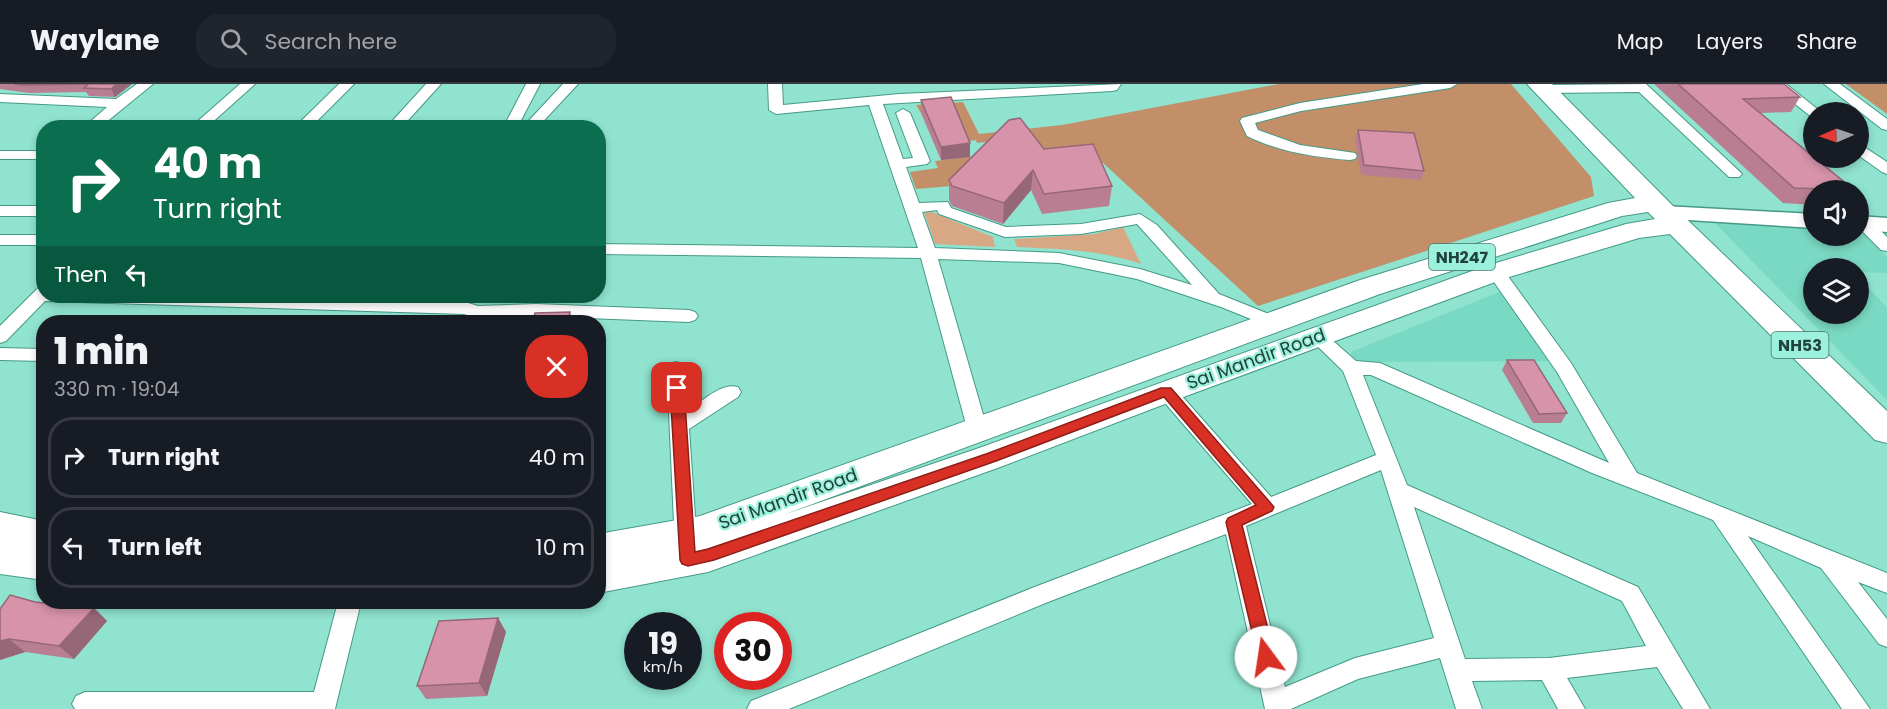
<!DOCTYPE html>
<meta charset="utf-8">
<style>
:root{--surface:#171b24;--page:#20242c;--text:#f1f3f6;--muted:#9ea1a6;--line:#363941}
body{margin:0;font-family:Poppins,sans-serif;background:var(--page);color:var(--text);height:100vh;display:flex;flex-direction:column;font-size:22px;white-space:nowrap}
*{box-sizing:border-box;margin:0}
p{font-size:20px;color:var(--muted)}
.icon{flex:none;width:33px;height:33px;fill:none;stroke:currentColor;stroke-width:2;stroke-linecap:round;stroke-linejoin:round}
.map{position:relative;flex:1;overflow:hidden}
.side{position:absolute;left:36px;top:231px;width:570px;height:294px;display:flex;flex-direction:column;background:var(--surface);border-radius:24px;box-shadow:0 3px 9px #0003}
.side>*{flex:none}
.hud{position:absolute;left:36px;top:36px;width:570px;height:183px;border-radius:24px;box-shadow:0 3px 9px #0003;background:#0b6e4f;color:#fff;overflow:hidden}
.needle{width:39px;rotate:268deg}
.buttons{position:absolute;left:1803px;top:18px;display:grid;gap:12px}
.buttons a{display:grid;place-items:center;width:66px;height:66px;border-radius:50%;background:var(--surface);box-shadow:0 3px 9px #0003;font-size:30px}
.speed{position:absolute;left:624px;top:528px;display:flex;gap:12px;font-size:30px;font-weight:700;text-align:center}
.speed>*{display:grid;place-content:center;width:78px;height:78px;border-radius:50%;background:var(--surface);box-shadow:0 3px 9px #0003;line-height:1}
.speed small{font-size:15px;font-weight:400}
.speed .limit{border:9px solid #d22;background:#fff;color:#111}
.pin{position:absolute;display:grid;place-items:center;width:51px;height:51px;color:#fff;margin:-26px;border-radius:12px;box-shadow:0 3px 9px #0006}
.me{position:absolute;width:66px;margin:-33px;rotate:346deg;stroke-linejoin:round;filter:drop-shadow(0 0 4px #0008)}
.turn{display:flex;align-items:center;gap:21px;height:126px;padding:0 18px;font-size:27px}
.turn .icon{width:78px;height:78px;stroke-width:2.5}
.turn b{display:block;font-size:42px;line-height:51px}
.then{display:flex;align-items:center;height:57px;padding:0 18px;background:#0003;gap:12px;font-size:22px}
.round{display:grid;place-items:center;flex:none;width:63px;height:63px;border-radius:24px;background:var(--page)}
.head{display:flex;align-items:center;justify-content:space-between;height:102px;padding:0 18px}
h1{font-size:36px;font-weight:800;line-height:45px}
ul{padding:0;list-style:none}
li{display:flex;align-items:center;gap:18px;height:81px;margin:0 12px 9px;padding:0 6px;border:3px solid var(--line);border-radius:24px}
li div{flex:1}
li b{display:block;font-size:22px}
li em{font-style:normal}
header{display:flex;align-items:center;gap:36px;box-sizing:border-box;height:84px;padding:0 30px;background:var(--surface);border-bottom:2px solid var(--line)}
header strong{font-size:28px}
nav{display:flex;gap:33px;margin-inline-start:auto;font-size:21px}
.search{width:420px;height:54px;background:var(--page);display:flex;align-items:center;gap:15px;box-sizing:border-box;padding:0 21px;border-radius:24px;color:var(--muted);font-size:22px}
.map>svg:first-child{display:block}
.built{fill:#7ad9c2}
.green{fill:#d8a885}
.forest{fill:#c28f69}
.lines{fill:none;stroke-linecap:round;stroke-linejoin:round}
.street-casing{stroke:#459a87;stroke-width:2}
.secondary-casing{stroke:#459a87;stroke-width:3}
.highway-casing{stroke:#459a87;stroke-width:2}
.street{fill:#fff;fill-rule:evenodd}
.secondary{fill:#fff;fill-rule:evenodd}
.highway{fill:#fff;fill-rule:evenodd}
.wall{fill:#b97e92}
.shaded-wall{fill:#966777}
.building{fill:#d793aa;stroke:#966777;stroke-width:1.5}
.route{fill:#d93025;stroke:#8d1f18;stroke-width:1.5}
.labels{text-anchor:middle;stroke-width:4.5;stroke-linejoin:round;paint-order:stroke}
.shield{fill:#9cf1dc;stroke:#45776b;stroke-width:1.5}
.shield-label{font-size:16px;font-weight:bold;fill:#20433b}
.street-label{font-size:18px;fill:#20433b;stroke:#9cf1dc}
</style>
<header>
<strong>Waylane</strong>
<div class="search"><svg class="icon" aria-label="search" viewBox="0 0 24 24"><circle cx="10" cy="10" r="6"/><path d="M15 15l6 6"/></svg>Search here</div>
<nav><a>Map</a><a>Layers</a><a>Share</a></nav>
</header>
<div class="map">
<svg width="1887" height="625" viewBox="0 0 1887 625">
<rect width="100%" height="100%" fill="#8fe3cf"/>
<!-- built -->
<g class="built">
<polygon points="1715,139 1813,143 1814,152 1858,152 1859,144 1861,144 1887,173 1887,189 1859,188 1858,184 1814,184 1814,230 1858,230 1859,193 1887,224 1887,316"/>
<polygon points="1504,206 1558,277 1353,278 1351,268"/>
</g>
<!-- green -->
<g class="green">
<polygon points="924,128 932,128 993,153 995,163 935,160"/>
<path d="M1123 143 1141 180C1102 166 1059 165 1017 163L1014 155 1094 150Z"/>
</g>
<!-- forest -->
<g class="forest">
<polygon points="1279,0 1511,0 1591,93 1594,112 1258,222 1102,78 963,101 916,105 910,88 938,84 935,77 1027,66 1019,54 977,59 976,56 964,58 951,26 921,29 916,21 963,18 979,50 1062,41"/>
<polygon points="1846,0 1887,0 1887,30"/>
</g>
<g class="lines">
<!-- street casing -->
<g class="street-casing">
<g id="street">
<polygon points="137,0 153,0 99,44 83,44 107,23 0,18 0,10 116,15"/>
<polygon points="240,0 255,0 206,44 190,44"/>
<polygon points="339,0 354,0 310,44 294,44"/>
<polygon points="426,0 441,0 401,44 386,44"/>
<polygon points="526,0 540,0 517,44 503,44"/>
<polygon points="563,0 578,0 537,44 522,44"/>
<path d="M768 0H782L783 21 899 10 1121 0 1117 6 1112 7 883 20 903 75 913 74 896 29 903 25 910 29 930 77 927 80 906 83 919 119 948 118 951 124 1006 143 1081 140 1140 130 1157 141 1219 210 1279 234 1282 238 1279 242 1273 244 1221 223 1137 195 1059 179 938 175 987 344 984 349 977 351 970 349 967 344 921 174 598 170V160L918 164 869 21 776 30 769 26ZM937 126 939 130 1005 153 1081 150 1137 140 1192 201 1140 185 1059 169 935 164 922 128Z"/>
<path d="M1423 0H1457L1450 4 1301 27 1255 39 1258 46 1300 61 1355 69 1357 72 1355 75 1350 76C1314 73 1280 68 1247 52L1240 37 1242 34 1300 19Z"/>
<polygon points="1646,0 1739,87 1742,90 1739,93 1729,93 1639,8 1544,9 1537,5 1544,1"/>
<polygon points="1770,0 1786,0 1821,28 1814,28 1814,32 1809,31"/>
<polygon points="1824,0 1840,0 1887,35 1887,46 1882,45"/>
<polygon points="1858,59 1887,78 1887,90 1882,88 1858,71"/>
<rect x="0" y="67" width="44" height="8"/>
<rect x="0" y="122" width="44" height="10"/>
<polygon points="1864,134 1870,136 1887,153 1887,167 1881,166 1858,143 1858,135"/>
<rect x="0" y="151" width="44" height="10"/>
<path d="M1496 183 1502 184 1571 279 1637 389 1887 489V509L1858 498 1887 535V563L1879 560 1821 484 1748 452 1870 625H1842L1713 436 1592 389 1371 291H1363L1407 401 1638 503 1710 625H1683L1657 583 1567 594 1585 625H1558L1542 596 1472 597 1482 625H1456L1440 574 1358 595 1291 625H1265L1226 450 1048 518 789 625H747L751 617 1032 504 1252 420 1159 312 1156 307 1159 302 1166 300 1173 302 1271 413 1376 371 1343 287 1312 257 1309 253 1312 249H1324L1356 277 1380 279 1609 379 1557 288 1487 188 1490 184ZM1381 386 1434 554 1355 574 1285 603 1246 442ZM1414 423 1622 517 1646 562 1549 574 1465 575Z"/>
<polygon points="44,203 44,212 228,212 465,218 478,222 536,220 689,226 695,228 698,232 695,236 689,238 536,232 477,234 464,230 45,217 6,257 0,259 0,242 38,204"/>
<polygon points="0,264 44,265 44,277 0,276"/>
<path d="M676 278 683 280 685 285 688 326C702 318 721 298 738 303L741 308 738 313 689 345 697 461 694 467 686 470 678 467 675 461 667 285 669 280Z"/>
<polygon points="338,518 361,518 335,625 75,625 72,620 76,612 85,608 314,608"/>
</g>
</g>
<!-- secondary casing -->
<g class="secondary-casing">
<g id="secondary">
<polygon points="1664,122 1814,130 1814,144 1656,134 1652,129 1656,124"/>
<polygon points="1858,132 1887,134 1887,148 1858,146"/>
</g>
</g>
<!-- highway casing -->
<g class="highway-casing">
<g id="highway">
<path d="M1527 0H1552L1674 123 1887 327V359L1875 356 1670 150 1639 154 1506 194 1178 315 1003 382 708 488 598 509V450L700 432 1360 196 1608 119 1635 114ZM1648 128 1655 135 1626 140 1486 182 979 364 783 431 1380 210 1622 132Z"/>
<polygon points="0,428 44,437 44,496 0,490 0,458 8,459 0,458"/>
</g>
</g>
<!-- street -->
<use href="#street" class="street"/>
<!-- secondary -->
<use href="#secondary" class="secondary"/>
<!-- highway -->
<use href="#highway" class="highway"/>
</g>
<!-- wall -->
<g class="wall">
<polygon points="0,0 132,0 115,13 89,12 86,8 29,9 0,5"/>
<polygon points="1654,0 1784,0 1800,13 1791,28 1760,29 1854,106 1814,106 1814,121 1783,119"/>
<polygon points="921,16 970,73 941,76 921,29"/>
<polygon points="1358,46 1424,87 1421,96 1361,91 1355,55"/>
<polygon points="1044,65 1112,102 1109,122 1042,130 1031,106 1003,140 952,122 949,116 949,96"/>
<polygon points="1507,276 1567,329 1561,339 1533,339 1502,286"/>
<polygon points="35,518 94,524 107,537 74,575 25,568 0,576 0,525"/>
<polygon points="498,534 506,548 487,612 426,615 417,602"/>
</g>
<!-- shaded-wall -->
<g class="shaded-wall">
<polygon points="117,0 132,0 115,13 111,5"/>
<polygon points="970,59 970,73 941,76 941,63"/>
<polygon points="1033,86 1031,106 1003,140 1004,119"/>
<polygon points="570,228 573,238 567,238"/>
<polygon points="94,524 107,537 74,575 59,562"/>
<polygon points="498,534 506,548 487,612 479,599"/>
<polygon points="9,555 25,568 0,576 0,557"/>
</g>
<!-- building -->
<g class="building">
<polygon points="14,0 117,0 111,5 84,4 89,0 24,1"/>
<polygon points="1678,0 1784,0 1800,13 1743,15 1854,106 1794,104"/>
<polygon points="951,13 970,59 941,63 921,16"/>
<polygon points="1020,34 1044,65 1093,60 1112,102 1044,110 1033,86 1004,119 952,102 949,96 1009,36"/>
<polygon points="1358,46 1414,49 1424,87 1364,81"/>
<polygon points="570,228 567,238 532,238 535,229"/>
<polygon points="1507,276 1534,276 1567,329 1539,330"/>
<polygon points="10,511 35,518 94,524 59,562 9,555 0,557 0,525"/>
<polygon points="498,534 479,599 417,602 439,537"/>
</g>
<!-- route -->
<polygon class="route" points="677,299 684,304 695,468 708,465 986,370 1161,304 1171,304 1274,423 1272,427 1242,441 1275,573 1272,578 1266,581 1260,578 1258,573 1226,438 1228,434 1256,421 1164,313 996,377 714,476 688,482 682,480 680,476 670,304"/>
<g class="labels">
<!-- shield labels -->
<g class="shield">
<rect x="1429" y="160" width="66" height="26" rx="4.5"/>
<rect x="1771.5" y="248" width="57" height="26" rx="4.5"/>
</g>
<g class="shield-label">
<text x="1462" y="179">NH247</text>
<text x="1800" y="267">NH53</text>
</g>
<!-- street labels -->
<g class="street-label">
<text transform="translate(1256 275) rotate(-20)" y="6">Sai Mandir Road</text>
<text transform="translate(788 415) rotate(-20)" y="6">Sai Mandir Road</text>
</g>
</g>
</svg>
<div class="buttons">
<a><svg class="needle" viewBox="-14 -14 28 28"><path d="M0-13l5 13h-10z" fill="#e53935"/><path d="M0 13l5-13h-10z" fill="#9ea1a6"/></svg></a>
<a><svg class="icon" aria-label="sound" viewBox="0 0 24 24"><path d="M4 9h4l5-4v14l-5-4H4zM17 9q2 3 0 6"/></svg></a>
<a><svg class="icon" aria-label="layers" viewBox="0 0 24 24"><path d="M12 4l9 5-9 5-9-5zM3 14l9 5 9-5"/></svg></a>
</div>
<div class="speed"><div>19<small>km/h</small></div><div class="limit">30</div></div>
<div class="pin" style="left:677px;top:304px;background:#d93025"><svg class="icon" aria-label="arrive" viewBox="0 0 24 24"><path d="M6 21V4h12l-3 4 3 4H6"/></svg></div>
<svg class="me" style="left:1266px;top:573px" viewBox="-20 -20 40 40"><circle r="19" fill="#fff"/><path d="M0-13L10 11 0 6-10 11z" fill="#d93025"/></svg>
<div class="hud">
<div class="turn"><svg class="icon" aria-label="right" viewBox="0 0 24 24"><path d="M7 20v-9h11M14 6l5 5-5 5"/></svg><div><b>40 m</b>Turn right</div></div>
<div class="then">Then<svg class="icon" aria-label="left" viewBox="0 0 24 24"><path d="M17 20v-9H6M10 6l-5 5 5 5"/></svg></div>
</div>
<section class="side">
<div class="head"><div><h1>1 min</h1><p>330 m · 19:04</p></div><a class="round" style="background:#d93025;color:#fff"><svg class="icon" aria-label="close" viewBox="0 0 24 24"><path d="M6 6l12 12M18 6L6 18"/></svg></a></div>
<ul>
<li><svg class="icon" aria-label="right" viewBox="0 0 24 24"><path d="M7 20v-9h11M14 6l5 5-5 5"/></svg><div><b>Turn right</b></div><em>40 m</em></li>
<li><svg class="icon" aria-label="left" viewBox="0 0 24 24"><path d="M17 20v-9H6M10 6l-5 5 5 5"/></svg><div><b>Turn left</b></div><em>10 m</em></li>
</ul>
</section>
</div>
